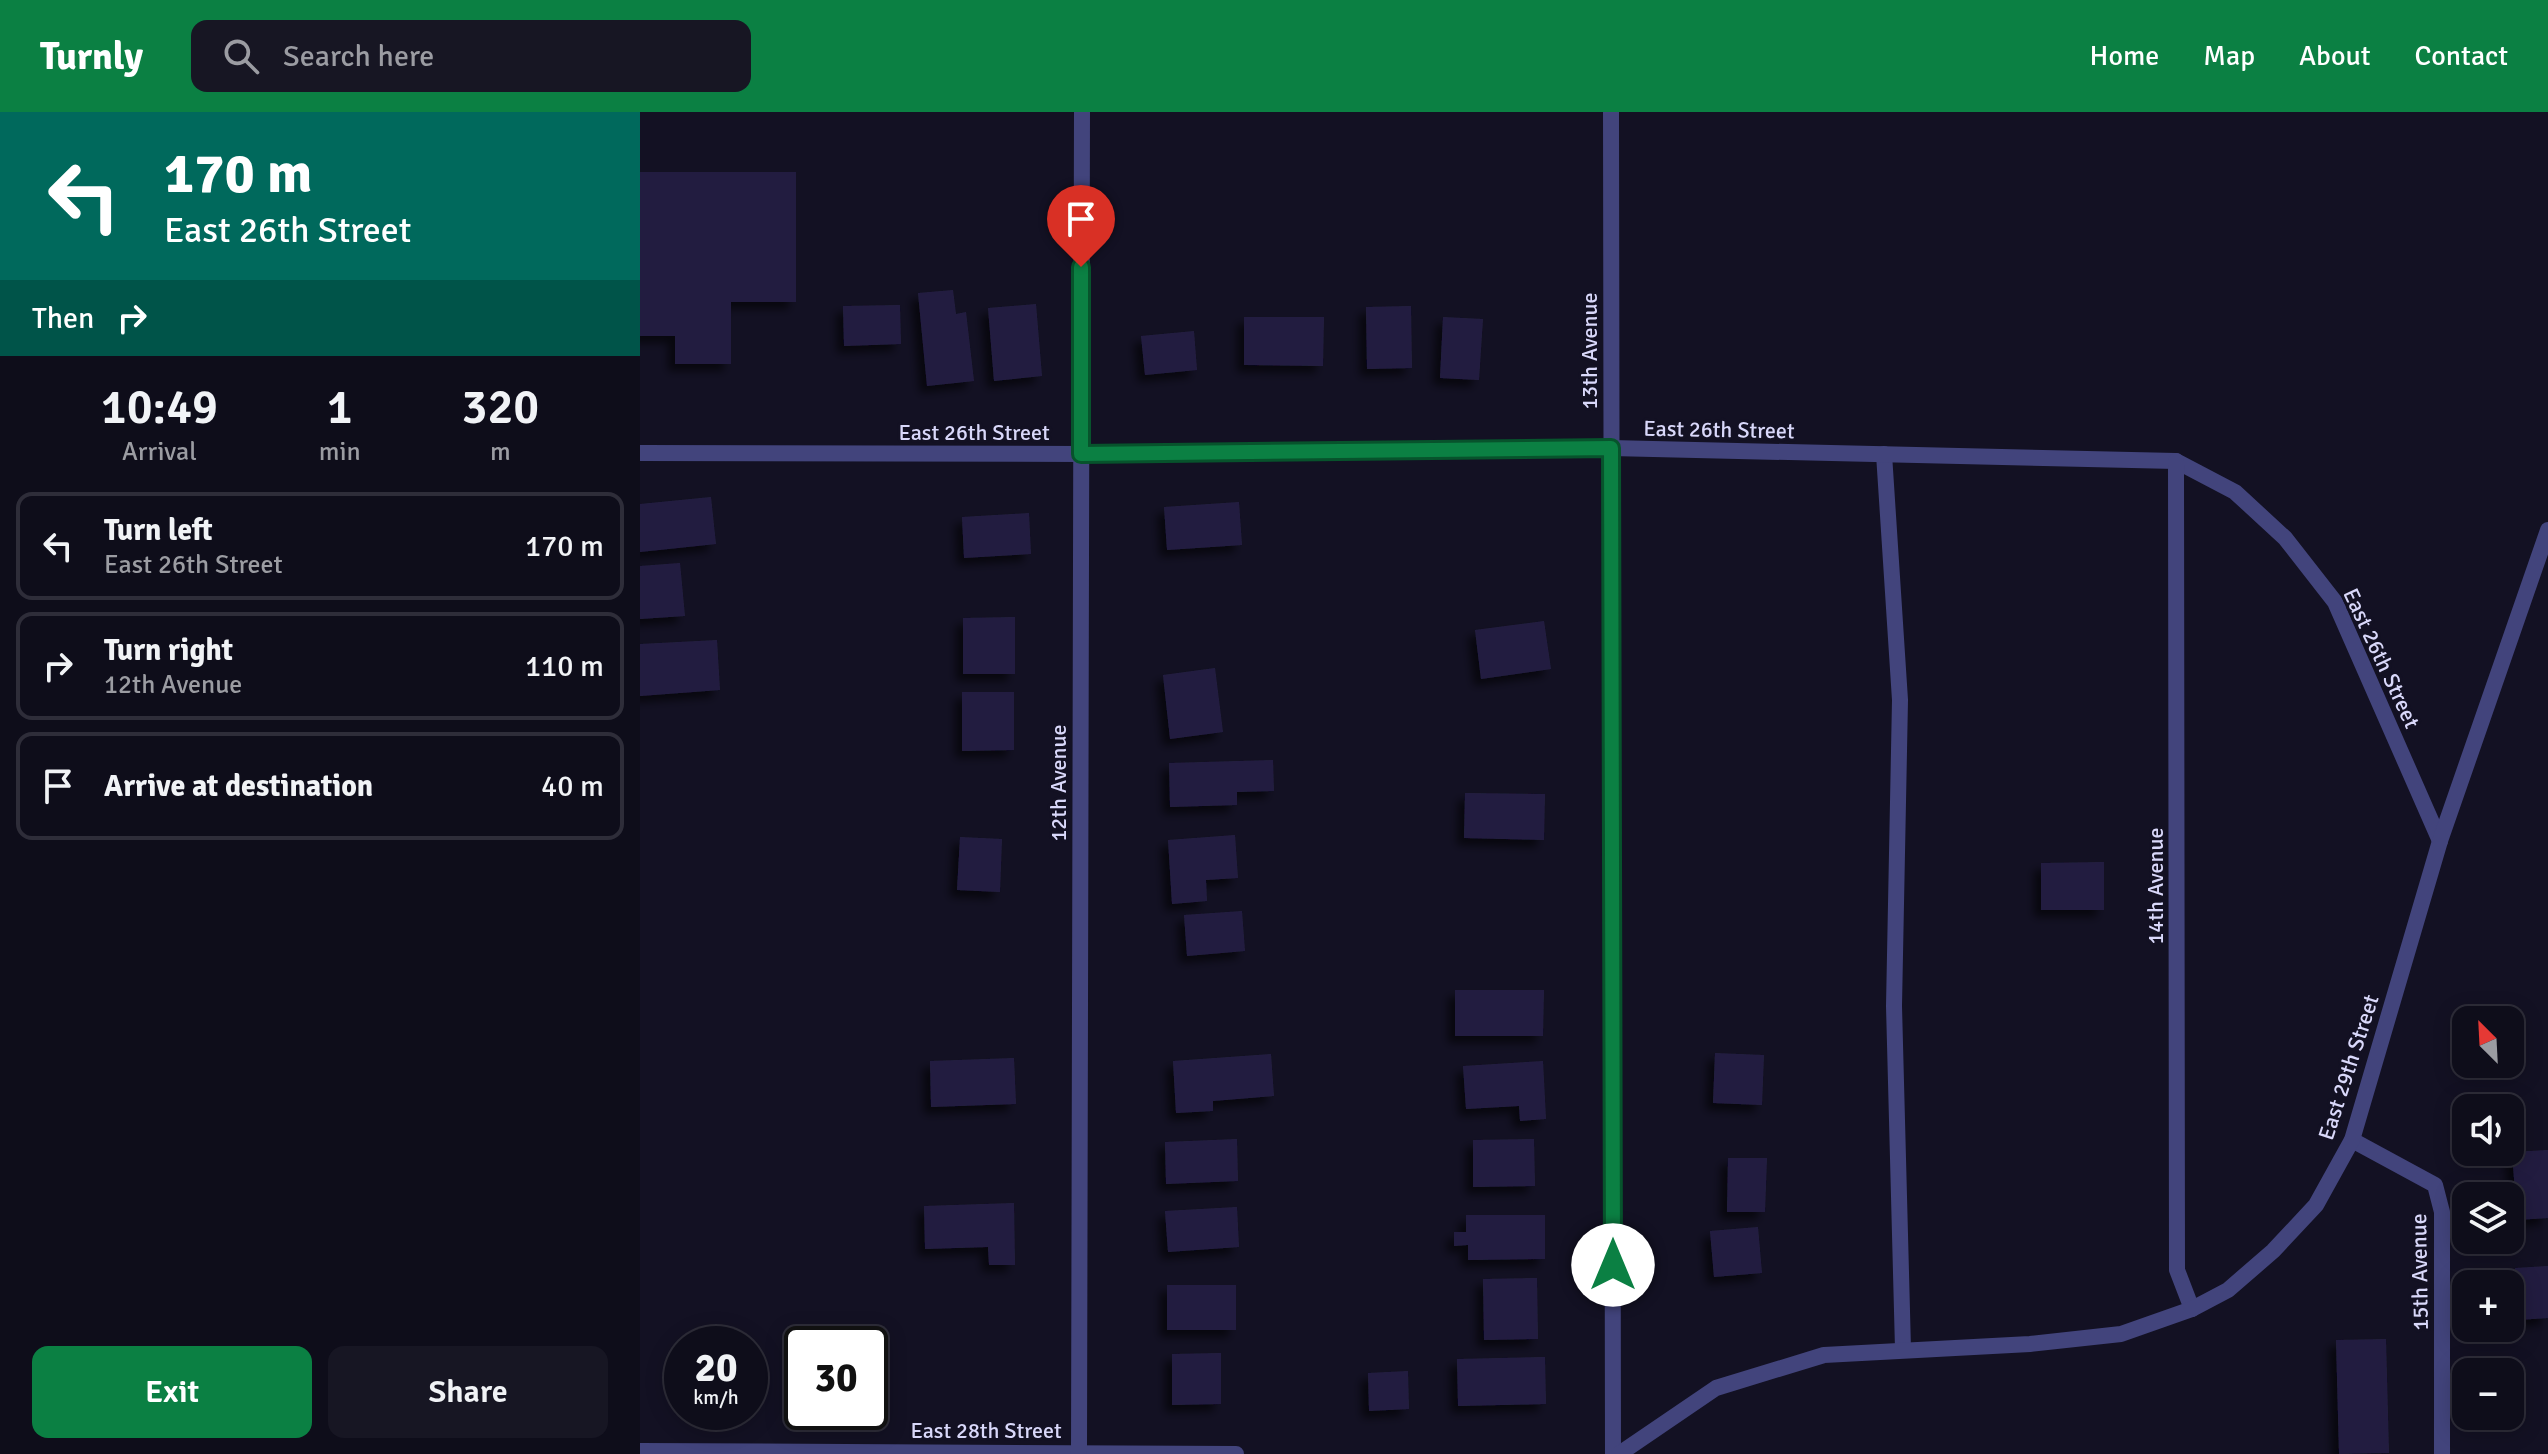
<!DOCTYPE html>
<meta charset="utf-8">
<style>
:root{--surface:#0e0d1a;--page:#171623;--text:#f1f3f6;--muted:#9b9ca2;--line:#2e2d39;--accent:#0b8043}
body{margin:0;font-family:Signika,sans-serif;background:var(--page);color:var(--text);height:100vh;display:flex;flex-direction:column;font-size:30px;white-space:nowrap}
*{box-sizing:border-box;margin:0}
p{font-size:26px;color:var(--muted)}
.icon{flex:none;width:44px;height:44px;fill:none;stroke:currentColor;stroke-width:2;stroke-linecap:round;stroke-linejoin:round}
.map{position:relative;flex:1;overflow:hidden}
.details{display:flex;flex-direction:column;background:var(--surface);width:640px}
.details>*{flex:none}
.banner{background:#00695c;color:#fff;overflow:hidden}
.needle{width:52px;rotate:336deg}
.fabs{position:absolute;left:1812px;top:894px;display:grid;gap:16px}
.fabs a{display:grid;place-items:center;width:72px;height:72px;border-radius:16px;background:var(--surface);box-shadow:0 4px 20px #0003,0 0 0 2px var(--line);font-size:40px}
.speed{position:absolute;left:24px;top:1214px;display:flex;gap:16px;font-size:40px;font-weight:700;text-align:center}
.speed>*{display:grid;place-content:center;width:104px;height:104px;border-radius:50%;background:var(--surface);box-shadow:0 4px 20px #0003,0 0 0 2px var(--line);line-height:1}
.speed small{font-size:20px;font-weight:400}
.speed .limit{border:4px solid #111;border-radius:12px;background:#fff;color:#111}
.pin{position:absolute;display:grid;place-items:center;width:68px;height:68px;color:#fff;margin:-82px -34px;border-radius:50% 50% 50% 0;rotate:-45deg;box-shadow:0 0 8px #0007}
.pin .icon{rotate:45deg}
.me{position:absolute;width:88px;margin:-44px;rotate:0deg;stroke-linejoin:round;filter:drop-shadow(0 0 6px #0008)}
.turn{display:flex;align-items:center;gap:28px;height:168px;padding:0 32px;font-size:36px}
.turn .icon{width:104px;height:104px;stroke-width:2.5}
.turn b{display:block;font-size:56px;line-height:68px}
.then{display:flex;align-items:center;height:76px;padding:0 32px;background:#0003;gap:16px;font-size:30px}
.eta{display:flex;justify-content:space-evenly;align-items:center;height:136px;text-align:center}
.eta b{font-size:48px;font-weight:600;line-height:56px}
.cta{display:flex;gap:16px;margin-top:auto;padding:16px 32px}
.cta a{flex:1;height:92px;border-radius:16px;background:var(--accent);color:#fff;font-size:32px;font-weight:600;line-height:92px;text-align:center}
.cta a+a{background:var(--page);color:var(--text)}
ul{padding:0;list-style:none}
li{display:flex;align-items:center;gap:24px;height:108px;margin:0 16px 12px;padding:0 16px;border:4px solid var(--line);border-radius:16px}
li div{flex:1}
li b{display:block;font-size:30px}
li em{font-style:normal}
header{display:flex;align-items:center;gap:48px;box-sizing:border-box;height:112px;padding:0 40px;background:var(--accent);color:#fff}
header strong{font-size:38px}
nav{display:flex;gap:44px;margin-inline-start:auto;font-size:28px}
.search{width:560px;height:72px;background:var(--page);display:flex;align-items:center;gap:20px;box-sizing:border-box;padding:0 28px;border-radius:16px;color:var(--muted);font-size:30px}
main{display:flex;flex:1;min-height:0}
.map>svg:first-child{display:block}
.building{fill:#241f41;filter:url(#shadow)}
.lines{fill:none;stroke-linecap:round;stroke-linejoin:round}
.lane{stroke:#42447c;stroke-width:16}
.street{stroke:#42447c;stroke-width:16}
.route-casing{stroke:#07532c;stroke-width:20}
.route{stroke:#0b8043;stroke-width:14}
.labels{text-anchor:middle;stroke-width:6;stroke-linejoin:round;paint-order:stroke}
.street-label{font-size:22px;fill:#d9d8fa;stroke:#131123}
</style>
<header>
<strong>Turnly</strong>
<div class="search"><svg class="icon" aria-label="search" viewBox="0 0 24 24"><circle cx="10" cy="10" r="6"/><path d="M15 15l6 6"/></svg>Search here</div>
<nav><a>Home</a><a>Map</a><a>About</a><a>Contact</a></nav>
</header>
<main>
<section class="details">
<div class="banner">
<div class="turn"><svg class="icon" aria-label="left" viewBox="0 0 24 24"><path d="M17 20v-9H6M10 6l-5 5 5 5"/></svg><div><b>170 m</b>East 26th Street</div></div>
<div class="then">Then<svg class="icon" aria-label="right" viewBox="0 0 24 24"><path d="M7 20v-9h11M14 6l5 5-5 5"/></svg></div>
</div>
<div class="eta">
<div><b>10:49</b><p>Arrival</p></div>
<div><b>1</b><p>min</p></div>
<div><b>320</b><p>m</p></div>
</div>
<ul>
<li><svg class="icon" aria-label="left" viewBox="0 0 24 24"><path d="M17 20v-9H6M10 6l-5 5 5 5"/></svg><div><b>Turn left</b><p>East 26th Street</p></div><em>170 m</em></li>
<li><svg class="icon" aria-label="right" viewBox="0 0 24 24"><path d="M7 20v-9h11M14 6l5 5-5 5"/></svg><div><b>Turn right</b><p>12th Avenue</p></div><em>110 m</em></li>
<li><svg class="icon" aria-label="arrive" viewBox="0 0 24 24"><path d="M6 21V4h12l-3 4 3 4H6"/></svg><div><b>Arrive at destination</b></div><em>40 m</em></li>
</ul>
<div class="cta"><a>Exit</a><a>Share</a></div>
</section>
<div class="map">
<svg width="1908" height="1342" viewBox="0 0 1908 1342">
<defs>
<filter id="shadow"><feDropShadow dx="-7" dy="7" stdDeviation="4" flood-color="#0009"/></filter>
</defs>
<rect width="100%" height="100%" fill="#131123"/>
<!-- building -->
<g class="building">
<polygon points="0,60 156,60 156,190 91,190 91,252 35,252 35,224 0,224"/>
<polygon points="313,178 316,202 326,200 334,269 287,274 278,181"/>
<polygon points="396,192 402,264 354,269 348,196"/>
<polygon points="260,193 261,232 204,234 203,194"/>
<polygon points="771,194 772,256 727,257 726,195"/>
<polygon points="604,205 684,205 683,254 604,253"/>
<polygon points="803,205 843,207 839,268 800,266"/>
<polygon points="554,219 557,258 505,263 501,224"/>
<polygon points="71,385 76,432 0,440 0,392"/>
<polygon points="599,390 602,433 527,438 524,395"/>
<polygon points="389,401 391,442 324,446 322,405"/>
<polygon points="40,451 45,504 0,507 0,454"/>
<polygon points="375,505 375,562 323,562 323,506"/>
<polygon points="904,509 911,557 841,567 835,518"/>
<polygon points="77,528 80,578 0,584 0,532"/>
<polygon points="575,556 583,620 530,627 523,563"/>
<polygon points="322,580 374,580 374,638 322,639"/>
<polygon points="633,648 634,679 597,680 597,693 530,695 529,651"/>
<polygon points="825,681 905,682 904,728 824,726"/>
<polygon points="595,723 598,766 566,768 567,789 532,792 528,728"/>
<polygon points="320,725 362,727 360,780 317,778"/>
<polygon points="1464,750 1464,798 1401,798 1401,751"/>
<polygon points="602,799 605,839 547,844 544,803"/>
<polygon points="815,878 904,878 903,924 815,924"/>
<polygon points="1075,941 1124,943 1122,993 1073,991"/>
<polygon points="631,942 634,984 573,989 573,999 536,1001 533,949"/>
<polygon points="374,946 376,992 291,995 290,949"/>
<polygon points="903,949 906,1007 880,1009 879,994 826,997 823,954"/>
<polygon points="597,1027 598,1069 526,1072 525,1030"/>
<polygon points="894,1027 895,1074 833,1075 833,1028"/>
<polygon points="1908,1038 1908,1106 1877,1108 1872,1040"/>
<polygon points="1088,1046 1127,1046 1125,1100 1087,1100"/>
<polygon points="374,1091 375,1153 349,1153 348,1135 285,1137 284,1094"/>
<polygon points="597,1095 599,1135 528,1140 525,1099"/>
<polygon points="826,1103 905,1103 905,1147 828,1148 828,1133 814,1134 814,1120 826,1120"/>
<polygon points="1118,1115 1122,1161 1074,1165 1070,1119"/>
<polygon points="1908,1154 1908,1206 1878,1208 1875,1156"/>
<polygon points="897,1166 898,1227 844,1228 843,1167"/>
<rect x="527" y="1173" width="69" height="45"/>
<polygon points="1746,1227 1749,1341 1699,1342 1696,1228"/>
<polygon points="581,1241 581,1292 532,1293 532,1242"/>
<polygon points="905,1245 906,1292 818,1294 817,1247"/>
<polygon points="768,1259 769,1297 729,1299 728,1261"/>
</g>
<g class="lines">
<!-- lane -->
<polyline class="lane" points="1244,342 1260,588 1254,894 1263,1237"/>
<!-- street -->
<g class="street">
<polyline points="971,0 973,1342"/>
<polyline points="0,341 441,342 971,336 1536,349 1595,380 1645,426 1695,490 1800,729"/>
<polyline points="1536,349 1537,1158 1552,1197"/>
<polyline points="1712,1028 1795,1073 1802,1100 1802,1342"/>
<polyline points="0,1339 596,1342"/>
<polyline points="439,1342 442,0"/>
<polyline points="979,1342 1076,1276 1184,1243 1390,1232 1481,1222 1552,1197 1588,1178 1633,1139 1676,1093 1712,1028 1800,729 1908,418"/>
</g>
</g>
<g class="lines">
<!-- route casing -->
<g class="route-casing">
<polyline id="route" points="441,155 441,342 971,336 973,1153"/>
</g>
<!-- route -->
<use href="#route" class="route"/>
</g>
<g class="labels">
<!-- street labels -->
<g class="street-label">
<text transform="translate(949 239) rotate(-90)" y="8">13th Avenue</text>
<text transform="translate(1079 317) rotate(1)" y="8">East 26th Street</text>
<text x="334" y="328">East 26th Street</text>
<text transform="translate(1742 546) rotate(65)" y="8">East 26th Street</text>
<text transform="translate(418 671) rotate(-90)" y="8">12th Avenue</text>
<text transform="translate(1515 774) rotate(-90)" y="8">14th Avenue</text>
<text transform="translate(1708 955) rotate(-72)" y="8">East 29th Street</text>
<text transform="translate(1779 1160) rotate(-91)" y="8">15th Avenue</text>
<text x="346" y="1326">East 28th Street</text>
</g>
</g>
</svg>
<div class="fabs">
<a><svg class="needle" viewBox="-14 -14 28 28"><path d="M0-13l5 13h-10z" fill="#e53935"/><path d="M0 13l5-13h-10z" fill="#9b9ca2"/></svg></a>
<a><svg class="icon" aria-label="sound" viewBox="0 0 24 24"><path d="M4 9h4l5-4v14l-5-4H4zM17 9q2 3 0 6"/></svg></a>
<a><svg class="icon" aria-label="layers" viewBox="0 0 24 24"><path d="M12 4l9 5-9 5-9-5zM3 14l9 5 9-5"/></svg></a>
<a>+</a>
<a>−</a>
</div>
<div class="speed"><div>20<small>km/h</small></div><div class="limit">30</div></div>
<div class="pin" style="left:441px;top:155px;background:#d93025"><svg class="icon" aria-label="arrive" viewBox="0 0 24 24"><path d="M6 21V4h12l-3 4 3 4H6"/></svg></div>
<svg class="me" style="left:973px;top:1153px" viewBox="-20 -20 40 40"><circle r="19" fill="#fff"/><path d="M0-13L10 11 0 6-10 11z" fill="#0b8043"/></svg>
</div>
</main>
